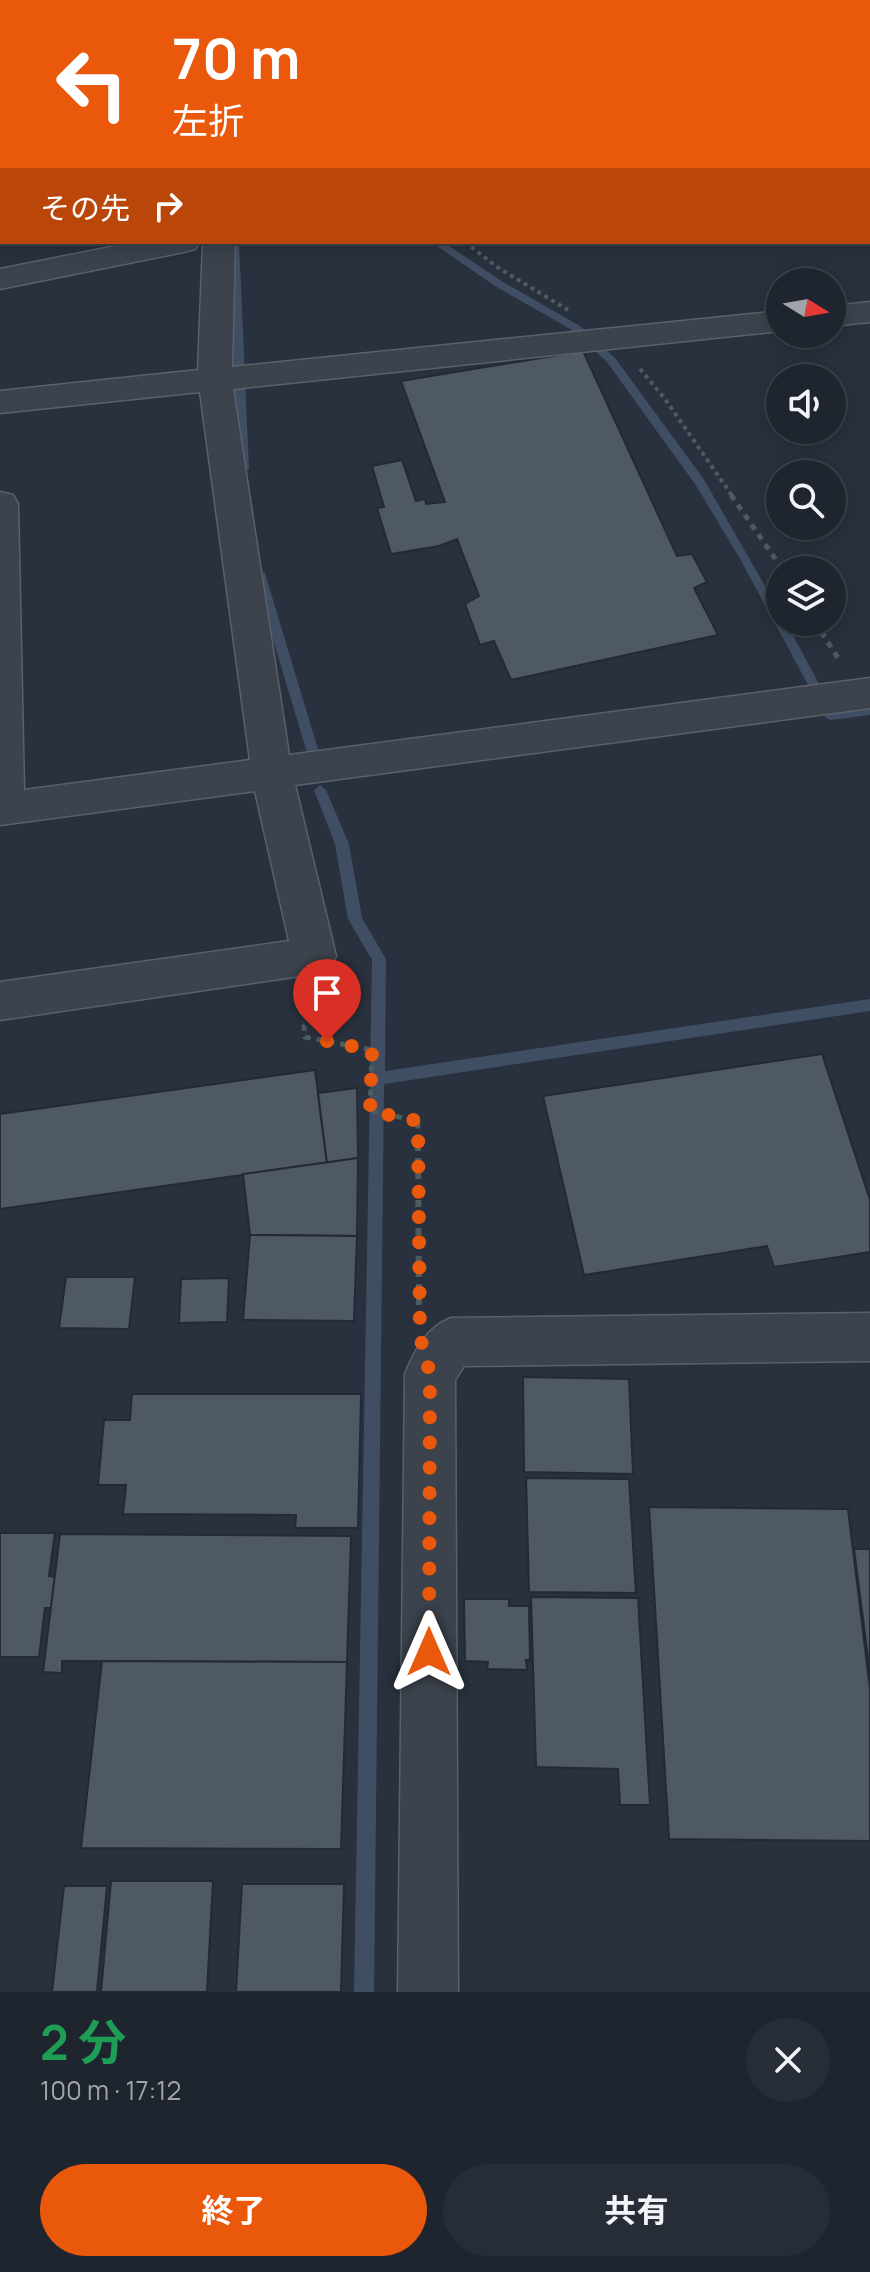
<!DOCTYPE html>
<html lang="ja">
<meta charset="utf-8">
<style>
:root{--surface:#1e252e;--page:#262d36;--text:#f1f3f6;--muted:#a1a5aa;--line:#3c424a;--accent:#ea580c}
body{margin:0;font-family:Manrope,"Noto Sans JP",sans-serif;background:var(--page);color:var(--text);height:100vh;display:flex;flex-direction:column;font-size:30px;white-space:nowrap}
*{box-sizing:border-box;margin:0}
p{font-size:26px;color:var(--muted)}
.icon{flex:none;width:44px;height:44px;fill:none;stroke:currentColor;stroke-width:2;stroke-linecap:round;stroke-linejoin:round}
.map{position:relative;height:1992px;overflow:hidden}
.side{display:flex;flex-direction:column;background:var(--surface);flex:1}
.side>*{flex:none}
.hud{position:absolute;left:0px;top:0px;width:870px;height:244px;box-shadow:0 4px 20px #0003,0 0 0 2px var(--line);background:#ea580c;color:#fff;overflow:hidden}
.needle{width:52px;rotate:101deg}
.buttons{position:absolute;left:766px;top:268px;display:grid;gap:16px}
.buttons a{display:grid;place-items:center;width:80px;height:80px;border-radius:50%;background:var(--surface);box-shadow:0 4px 20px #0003,0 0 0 2px var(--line);font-size:40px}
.pin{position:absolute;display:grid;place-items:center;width:68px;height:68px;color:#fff;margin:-82px -34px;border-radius:50% 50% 50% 0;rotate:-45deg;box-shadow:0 0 8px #0007}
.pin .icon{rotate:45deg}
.me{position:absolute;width:88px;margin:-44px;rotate:0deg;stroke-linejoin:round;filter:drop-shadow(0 0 6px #0008)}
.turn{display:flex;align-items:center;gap:28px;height:168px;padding:0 40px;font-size:36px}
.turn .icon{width:104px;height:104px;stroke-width:2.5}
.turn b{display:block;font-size:56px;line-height:68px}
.then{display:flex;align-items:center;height:76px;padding:0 40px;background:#0003;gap:16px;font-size:30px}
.round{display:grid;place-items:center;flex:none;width:84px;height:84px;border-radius:42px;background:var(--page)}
.overview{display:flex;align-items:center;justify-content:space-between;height:136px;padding:0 40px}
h1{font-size:48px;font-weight:700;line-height:60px;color:#1e9e55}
.action{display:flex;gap:16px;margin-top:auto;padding:16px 40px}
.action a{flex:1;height:92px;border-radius:48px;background:var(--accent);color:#fff;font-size:32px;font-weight:700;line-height:92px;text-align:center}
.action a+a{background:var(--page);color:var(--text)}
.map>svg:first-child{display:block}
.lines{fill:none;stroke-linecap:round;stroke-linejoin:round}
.stream{fill:#404e64;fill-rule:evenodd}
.building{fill:#4f5865;stroke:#232a34;stroke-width:2}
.minor-casing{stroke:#5a616b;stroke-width:3}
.primary-casing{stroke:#454c56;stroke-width:3}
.trunk-casing{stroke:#474e58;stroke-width:3}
.path-far2{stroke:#4c5c5f;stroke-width:4;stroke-dasharray:4 4;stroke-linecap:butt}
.path-far1{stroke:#4c5c5f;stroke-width:5;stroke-dasharray:6 6;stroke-linecap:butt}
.path{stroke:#4c5c5f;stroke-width:6;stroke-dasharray:7 7;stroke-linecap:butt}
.minor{fill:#3c434d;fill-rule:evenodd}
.primary{fill:#5a626d;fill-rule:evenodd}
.trunk{fill:#666664;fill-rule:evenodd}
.route{stroke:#ea580c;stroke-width:14;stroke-dasharray:0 25.2}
</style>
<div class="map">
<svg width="870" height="1992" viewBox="0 0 870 1992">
<rect width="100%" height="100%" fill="#28313d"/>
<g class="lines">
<!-- stream -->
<g class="stream">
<polygon points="229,242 239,242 249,469 243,473 237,469"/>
<polygon points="431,242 443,242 503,282 580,326 615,358 703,478 780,612 780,622 786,622 833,710 870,705 870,715 830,720 826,718 739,557 695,484 607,362 572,330 495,286"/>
<polygon points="259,569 265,573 320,756 314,761 308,756 253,573"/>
<polygon points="320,785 326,790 349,844 362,918 386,959 385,1071 870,999 870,1011 384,1084 374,1992 354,1992 370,1084 368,1079 370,1074 372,960 348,919 335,844 314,790"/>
</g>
</g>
<!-- building -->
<g class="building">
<polygon points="583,351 677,556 692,554 707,582 694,588 718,635 511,680 494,641 480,645 465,604 479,596 457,539 439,546 391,554 377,508 384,507 372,466 402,460 416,501 425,499 426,504 445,502 401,381"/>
<polygon points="822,1054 870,1200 870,1252 774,1267 767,1246 584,1275 543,1096"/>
<polygon points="315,1070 327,1163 0,1209 0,1114"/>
<polygon points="357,1088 358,1158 327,1163 318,1093"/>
<polygon points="358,1158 357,1236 250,1235 243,1174"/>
<polygon points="250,1235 357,1236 354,1321 243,1320"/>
<polygon points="66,1277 135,1277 129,1329 59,1328"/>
<polygon points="229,1278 227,1322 179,1323 181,1279"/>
<polygon points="523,1377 629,1379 633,1474 524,1472"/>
<polygon points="132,1394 361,1394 358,1528 295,1528 296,1515 123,1514 126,1485 98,1485 104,1420 130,1420"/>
<polygon points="526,1478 629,1479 636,1593 529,1592"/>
<polygon points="649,1507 848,1509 870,1689 870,1841 669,1839"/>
<polygon points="0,1533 55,1533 49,1576 55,1577 51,1608 45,1608 39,1657 0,1657"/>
<polygon points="60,1534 351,1536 347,1662 62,1661 62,1673 43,1672"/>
<polygon points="854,1549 870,1549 870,1673"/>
<polygon points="531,1597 638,1598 650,1805 620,1805 618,1769 536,1767"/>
<polygon points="464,1599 509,1599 509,1606 529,1606 530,1660 526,1660 527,1670 487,1669 488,1662 465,1661"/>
<polygon points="102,1661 347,1662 341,1849 81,1848"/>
<polygon points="111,1881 213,1881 207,1992 101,1992"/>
<polygon points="242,1884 344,1884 341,1992 236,1992"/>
<polygon points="64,1886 107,1886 97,1992 52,1992"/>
</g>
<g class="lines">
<!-- minor casing -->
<g class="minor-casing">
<g id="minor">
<polygon points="136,242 200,242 195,249 184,252 0,289 0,269"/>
<polygon points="203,242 235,242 232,367 780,311 780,331 233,389 289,755 870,678 870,708 295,785 336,956 329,969 314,974 0,1020 0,982 289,941 255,791 0,825 0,492 13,495 18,504 24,790 250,760 200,392 0,413 0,391 198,370"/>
<polygon points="870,302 870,322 832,326 832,306"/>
<path d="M870 1313V1361L464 1366 455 1380 458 1992H398L405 1374C415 1350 426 1328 451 1318Z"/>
</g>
</g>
<!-- primary casing -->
<g class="primary-casing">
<polygon id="primary" points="0,156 2,156 0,175"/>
</g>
<!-- trunk casing -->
<g class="trunk-casing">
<g id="trunk">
<polygon points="320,0 348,0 350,2 322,2"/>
<polygon points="355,0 388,0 353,2"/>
<polygon points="432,0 465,0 430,2"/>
</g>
</g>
<!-- path-far2 -->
<g class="path-far2">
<polyline points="465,242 497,267 568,310"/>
<polyline points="640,369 665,399 733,497"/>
</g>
<!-- path-far1 -->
<g class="path-far1">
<polyline points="731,495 783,570"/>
<polyline points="815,622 838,658"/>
<polyline points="338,988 344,1000 304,1026 305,1037 372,1050 370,1111 418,1121 418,1146"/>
</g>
<!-- path -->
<polyline class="path" points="418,1144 419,1312"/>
<!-- minor -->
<use href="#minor" class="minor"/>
<!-- primary -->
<use href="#primary" class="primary"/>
<!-- trunk -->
<use href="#trunk" class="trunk"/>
</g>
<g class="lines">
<!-- route -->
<polyline class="route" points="327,1041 372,1050 370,1111 418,1121 420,1337 430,1374 429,1652"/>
</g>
</svg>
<div class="buttons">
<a><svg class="needle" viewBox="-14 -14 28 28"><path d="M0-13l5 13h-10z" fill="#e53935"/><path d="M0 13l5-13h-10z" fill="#a1a5aa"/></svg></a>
<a><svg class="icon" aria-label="sound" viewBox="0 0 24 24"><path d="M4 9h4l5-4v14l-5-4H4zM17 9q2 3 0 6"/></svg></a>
<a><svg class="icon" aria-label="search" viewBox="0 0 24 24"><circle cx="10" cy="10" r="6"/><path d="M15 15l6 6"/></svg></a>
<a><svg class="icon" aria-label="layers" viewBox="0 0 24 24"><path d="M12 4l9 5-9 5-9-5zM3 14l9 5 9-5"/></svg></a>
</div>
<div class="pin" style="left:327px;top:1041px;background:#d93025"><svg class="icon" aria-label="arrive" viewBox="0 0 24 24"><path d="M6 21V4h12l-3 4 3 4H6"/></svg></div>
<svg class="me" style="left:429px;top:1652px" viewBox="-20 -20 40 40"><path d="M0-17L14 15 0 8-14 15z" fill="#ea580c" stroke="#fff" stroke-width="4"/></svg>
<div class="hud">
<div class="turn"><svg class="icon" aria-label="left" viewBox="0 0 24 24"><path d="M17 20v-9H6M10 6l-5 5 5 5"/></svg><div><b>70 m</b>左折</div></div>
<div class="then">その先<svg class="icon" aria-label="right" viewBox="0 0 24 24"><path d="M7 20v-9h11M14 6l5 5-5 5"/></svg></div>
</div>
</div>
<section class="side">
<div class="overview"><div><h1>2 分</h1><p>100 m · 17:12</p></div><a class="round"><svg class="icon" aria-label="close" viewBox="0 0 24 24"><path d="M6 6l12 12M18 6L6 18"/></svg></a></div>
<div class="action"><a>終了</a><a>共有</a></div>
</section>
